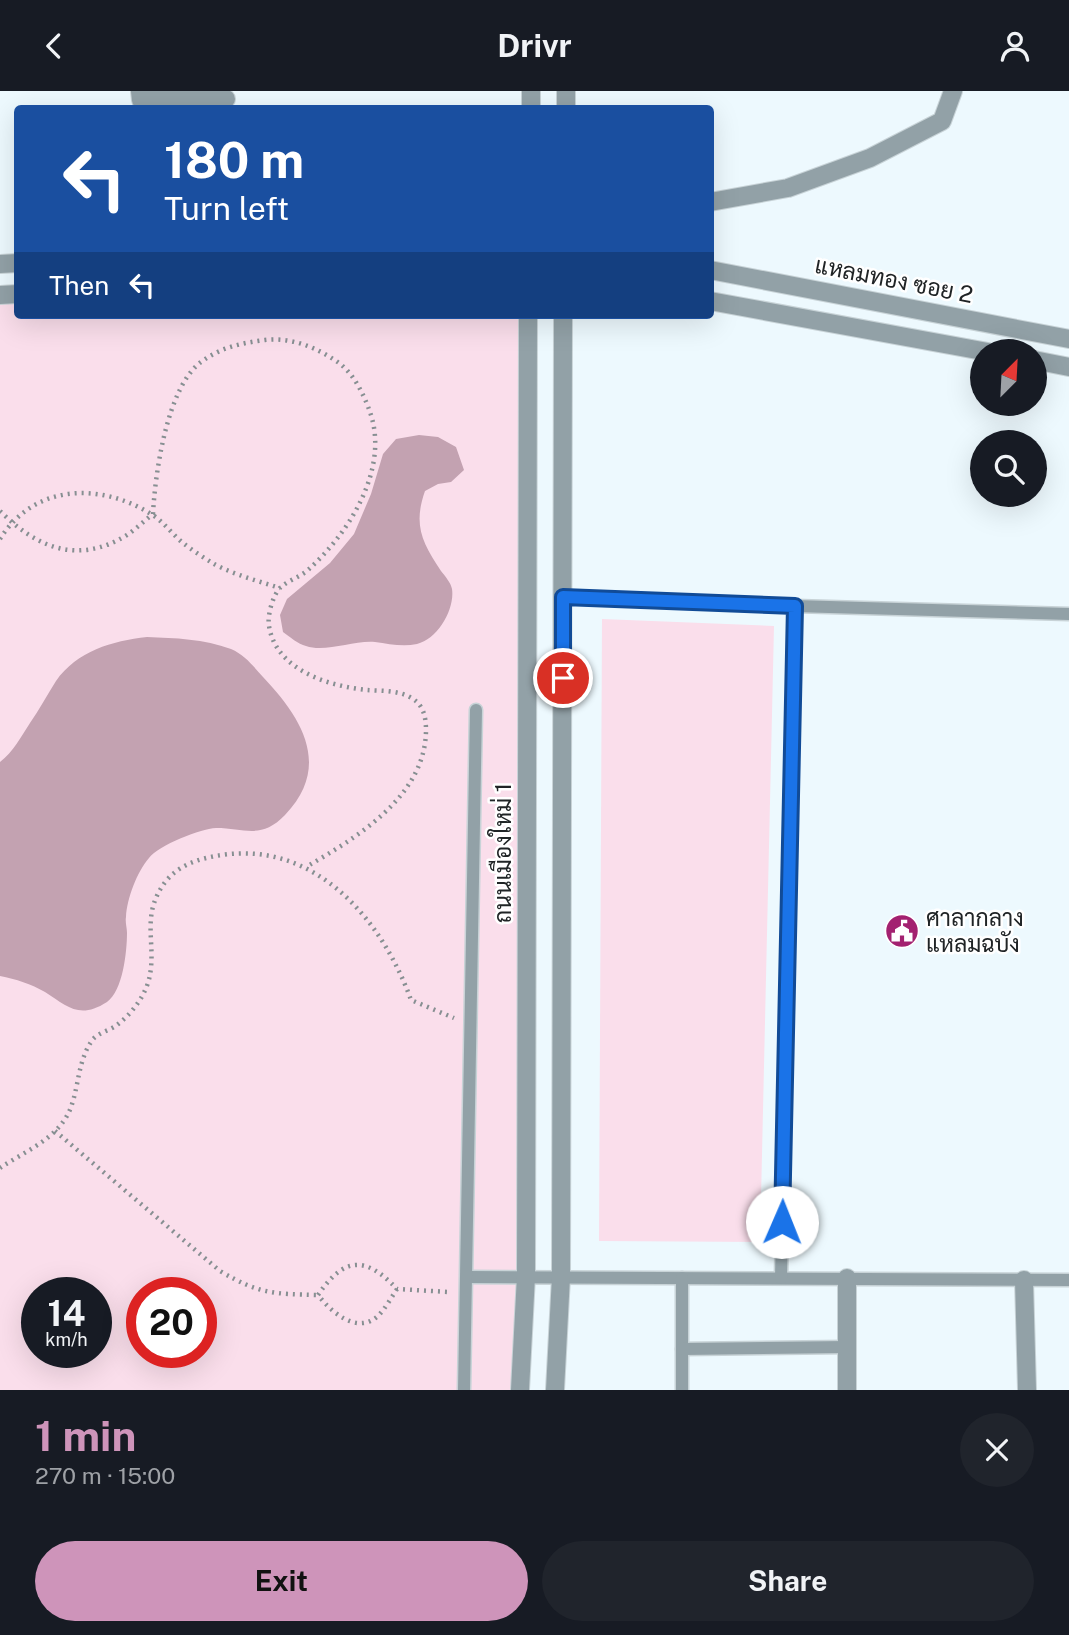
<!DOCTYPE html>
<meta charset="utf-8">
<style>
:root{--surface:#171b24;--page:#20242c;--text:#f1f3f6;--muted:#9ea1a6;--accent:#ce94ba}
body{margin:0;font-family:"Public Sans",Sarabun,sans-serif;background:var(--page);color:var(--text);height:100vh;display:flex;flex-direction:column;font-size:26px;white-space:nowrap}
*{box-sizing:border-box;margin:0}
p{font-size:23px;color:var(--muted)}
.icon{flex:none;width:38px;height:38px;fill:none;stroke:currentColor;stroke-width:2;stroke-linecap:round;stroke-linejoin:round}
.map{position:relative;height:1299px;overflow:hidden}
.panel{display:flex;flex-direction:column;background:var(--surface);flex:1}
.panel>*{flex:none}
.guide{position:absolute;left:14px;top:14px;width:700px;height:214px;border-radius:7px;box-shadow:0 7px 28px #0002;background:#1a4fa0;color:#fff;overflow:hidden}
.needle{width:46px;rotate:24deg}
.controls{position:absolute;left:970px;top:248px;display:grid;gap:14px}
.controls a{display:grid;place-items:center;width:77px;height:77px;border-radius:50%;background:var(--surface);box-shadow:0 7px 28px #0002;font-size:35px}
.speed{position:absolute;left:21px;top:1186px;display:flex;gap:14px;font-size:35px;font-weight:700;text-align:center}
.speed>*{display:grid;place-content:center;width:91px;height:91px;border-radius:50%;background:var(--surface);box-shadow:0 7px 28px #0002;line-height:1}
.speed small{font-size:18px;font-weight:400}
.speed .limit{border:10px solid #d22;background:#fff;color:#111}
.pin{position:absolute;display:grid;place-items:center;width:60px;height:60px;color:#fff;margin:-30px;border:4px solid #fff;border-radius:50%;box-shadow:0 2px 7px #0007}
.me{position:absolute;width:77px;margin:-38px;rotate:1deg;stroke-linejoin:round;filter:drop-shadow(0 0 5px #0008)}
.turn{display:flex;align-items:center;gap:24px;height:147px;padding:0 35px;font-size:32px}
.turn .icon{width:91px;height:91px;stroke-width:2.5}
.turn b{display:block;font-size:49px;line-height:60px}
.then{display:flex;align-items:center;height:66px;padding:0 35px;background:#0003;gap:14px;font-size:26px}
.round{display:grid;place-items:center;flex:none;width:74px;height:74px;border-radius:37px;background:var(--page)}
.summary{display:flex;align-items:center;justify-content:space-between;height:119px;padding:0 35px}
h1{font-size:42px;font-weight:700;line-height:52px;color:var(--accent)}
.button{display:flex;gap:14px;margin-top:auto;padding:14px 35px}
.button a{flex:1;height:80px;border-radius:42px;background:var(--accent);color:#111;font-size:28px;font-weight:700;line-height:80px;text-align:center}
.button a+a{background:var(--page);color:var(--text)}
header{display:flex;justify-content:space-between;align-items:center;height:91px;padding:0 35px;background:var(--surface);font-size:32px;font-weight:700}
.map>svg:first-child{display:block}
.green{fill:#fadeeb;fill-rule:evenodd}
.water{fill:#c3a2b1}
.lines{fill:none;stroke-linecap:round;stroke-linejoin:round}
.service-casing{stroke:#c8d3d7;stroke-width:15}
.minor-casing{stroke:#c8d3d7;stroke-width:20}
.tertiary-casing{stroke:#c8d3d7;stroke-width:20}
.path{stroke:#878f92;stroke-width:4.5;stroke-dasharray:2 5;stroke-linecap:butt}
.service{stroke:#92a1a7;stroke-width:12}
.minor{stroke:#92a1a7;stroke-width:18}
.tertiary{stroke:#92a1a7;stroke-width:18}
.route-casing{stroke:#114b97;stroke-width:18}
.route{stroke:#1a73e8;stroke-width:12}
.labels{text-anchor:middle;stroke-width:5;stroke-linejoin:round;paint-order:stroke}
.street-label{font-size:23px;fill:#202426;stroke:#fff}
.poi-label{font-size:23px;fill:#202426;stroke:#fff;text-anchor:start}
</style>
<header><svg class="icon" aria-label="back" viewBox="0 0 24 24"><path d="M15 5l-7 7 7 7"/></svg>Drivr<svg class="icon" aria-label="person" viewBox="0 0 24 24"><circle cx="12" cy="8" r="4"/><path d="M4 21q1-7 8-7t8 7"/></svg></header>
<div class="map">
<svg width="1069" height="1299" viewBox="0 0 1069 1299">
<rect width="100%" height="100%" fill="#edf9fe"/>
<!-- green -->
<g class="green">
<path d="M17 205 18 224H528L520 1299H0V206ZM37 1202H96V1262H37ZM142 1202H201V1262H142Z"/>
<polygon points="602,528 774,535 760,1151 599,1150"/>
</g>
<!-- water -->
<g class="water">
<path d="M419 344 438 346 456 356 464 379 451 391 438 393 425 400C413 434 422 451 441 480 445 485 451 492 452 498 455 518 438 548 417 553 403 556 389 553 375 551 354 549 325 562 306 555 298 553 290 546 283 541L280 524 287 508 330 472 354 443 371 403 383 363 396 348Z"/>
<path d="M147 546C175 547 204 548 231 558 245 564 253 575 263 586 302 627 332 675 285 724 261 749 245 737 216 737 200 738 159 754 149 767 137 781 127 807 126 826 125 831 127 837 127 842 127 860 123 900 107 911 79 929 67 915 45 901 31 893 16 888 0 885V671C13 661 21 646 30 632 39 619 47 604 56 590 77 560 112 550 147 546Z"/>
</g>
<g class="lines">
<!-- service casing -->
<g class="service-casing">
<g id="service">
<polyline points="563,506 795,515 1069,523"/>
<polyline points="467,1186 1069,1189"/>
<polyline points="682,1187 682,1299"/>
<polyline points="781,1187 795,515"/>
<polyline points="682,1258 847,1256"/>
<polyline points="464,1299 476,619"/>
</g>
</g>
<!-- minor casing -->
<g class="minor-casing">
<g id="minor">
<polyline points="140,0 141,9 226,8"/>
<polyline points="710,111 788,97 870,67 942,30 953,0"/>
<polyline points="0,173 18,172"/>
<polyline points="710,179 1069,248"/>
<polyline points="0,204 18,203"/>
<polyline points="710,210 988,261"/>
<polyline points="1034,269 1069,276"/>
<polyline points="1024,1189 1027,1299"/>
<polyline points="847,1299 847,1187"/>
</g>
</g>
<!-- tertiary casing -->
<g class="tertiary-casing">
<g id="tertiary">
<polyline points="531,18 531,0"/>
<polyline points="566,18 566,0"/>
<polyline points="520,1299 526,1185 528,224"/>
<polyline points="555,1299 561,1186 563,224"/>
</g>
</g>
<!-- path -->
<g class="path">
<path d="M0 420C37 457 78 474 127 444 136 438 144 430 153 423 155 383 167 296 201 271 221 256 242 252 265 249 292 246 318 257 339 272 354 283 364 304 370 321 390 378 349 442 308 479 300 486 289 489 281 496 273 503 267 525 269 535 276 579 328 595 367 599 381 600 400 599 413 608 424 615 426 627 426 640 425 706 356 747 306 776"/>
<path d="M0 448C34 393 100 391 151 423 163 430 172 443 183 452 192 459 204 467 214 473 235 484 258 490 280 497"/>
<path d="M55 1040 220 1180C259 1203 274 1203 318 1204"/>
<path d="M0 1077C25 1060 60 1047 71 1016 79 994 78 971 91 951 96 942 109 940 117 934 131 923 142 909 148 892 159 855 138 826 166 790 180 773 201 767 222 764 315 750 382 828 411 909L454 927"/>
<path d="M397 1198C391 1207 385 1218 378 1225 357 1244 331 1221 318 1204 344 1166 365 1164 397 1198L449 1201"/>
</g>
<!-- service -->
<use href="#service" class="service"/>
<!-- minor -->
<use href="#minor" class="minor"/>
<!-- tertiary -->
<use href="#tertiary" class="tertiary"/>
</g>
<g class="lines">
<!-- route casing -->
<g class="route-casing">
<polyline id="route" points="563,587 563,506 795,515 782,1131"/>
</g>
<!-- route -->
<use href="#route" class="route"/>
</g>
<!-- icons -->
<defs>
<g id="civic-disc" transform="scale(1.75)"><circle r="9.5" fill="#a32170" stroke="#fff"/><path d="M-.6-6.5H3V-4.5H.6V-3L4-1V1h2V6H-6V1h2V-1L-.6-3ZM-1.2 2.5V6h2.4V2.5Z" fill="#fff"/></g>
</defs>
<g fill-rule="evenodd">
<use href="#civic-disc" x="902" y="840"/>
</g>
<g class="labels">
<!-- street labels -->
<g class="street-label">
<text transform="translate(894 189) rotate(11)" y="8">แหลมทอง ซอย 2</text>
<text transform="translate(503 762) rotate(-90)" y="8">ถนนเมืองใหม่ 1</text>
</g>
<!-- poi labels -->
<g class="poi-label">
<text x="926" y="835">ศาลากลาง<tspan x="926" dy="26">แหลมฉบัง</tspan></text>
</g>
</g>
</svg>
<div class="controls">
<a><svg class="needle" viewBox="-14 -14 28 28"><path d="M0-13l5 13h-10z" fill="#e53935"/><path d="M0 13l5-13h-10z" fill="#9ea1a6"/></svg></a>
<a><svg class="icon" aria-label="search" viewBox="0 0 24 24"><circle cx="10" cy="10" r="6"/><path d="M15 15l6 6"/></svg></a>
</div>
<div class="speed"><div>14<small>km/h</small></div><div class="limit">20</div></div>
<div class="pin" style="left:563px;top:587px;background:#d93025"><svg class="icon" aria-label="arrive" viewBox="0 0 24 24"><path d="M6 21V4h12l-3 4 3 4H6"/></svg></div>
<svg class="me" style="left:782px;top:1131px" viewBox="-20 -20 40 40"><circle r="19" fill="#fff"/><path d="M0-13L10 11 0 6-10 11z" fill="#1a73e8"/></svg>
<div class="guide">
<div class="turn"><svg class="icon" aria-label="left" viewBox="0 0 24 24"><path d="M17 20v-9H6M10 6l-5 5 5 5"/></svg><div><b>180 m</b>Turn left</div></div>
<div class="then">Then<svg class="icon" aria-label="left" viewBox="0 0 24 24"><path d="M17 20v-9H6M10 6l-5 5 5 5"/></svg></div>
</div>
</div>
<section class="panel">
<div class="summary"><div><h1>1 min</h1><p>270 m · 15:00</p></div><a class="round"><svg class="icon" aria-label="close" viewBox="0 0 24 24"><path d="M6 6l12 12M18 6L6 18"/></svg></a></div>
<div class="button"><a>Exit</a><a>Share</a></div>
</section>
